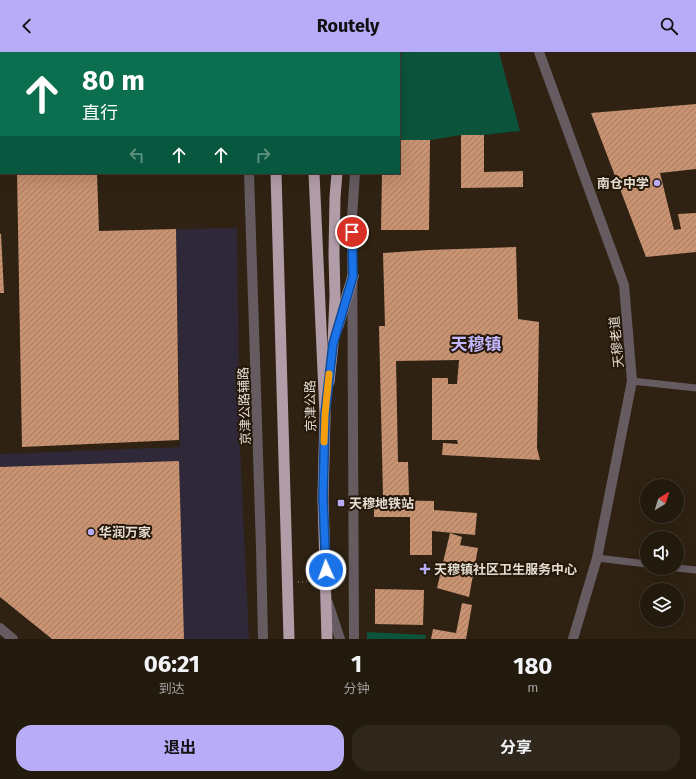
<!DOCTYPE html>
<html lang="zh">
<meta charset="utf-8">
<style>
:root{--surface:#231a0e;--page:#2f271c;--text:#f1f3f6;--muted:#a3a19e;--line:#40382e;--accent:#b8abf7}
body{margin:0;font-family:"Fira Sans","Noto Sans SC",sans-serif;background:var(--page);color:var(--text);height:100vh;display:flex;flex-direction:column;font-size:15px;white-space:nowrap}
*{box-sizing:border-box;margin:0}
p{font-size:13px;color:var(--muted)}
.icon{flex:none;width:22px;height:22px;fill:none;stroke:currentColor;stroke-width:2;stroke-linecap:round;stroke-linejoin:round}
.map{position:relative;height:587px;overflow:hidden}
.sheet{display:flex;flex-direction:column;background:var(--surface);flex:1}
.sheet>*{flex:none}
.banner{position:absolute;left:0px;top:0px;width:400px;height:122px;box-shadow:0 4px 16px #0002,0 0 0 1px var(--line);background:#0b6e4f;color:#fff;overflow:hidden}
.needle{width:26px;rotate:38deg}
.controls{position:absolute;left:640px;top:427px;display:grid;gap:8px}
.controls a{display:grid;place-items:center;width:44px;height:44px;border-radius:50%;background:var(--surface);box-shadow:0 4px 16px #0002,0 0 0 1px var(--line);font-size:20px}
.pin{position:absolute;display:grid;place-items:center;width:34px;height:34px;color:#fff;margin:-17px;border:2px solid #fff;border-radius:50%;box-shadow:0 1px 4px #0007}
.me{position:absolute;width:44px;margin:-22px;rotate:358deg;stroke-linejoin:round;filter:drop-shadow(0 0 3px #0008)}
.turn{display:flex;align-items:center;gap:14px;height:84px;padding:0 16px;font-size:18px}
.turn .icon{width:52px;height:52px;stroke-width:2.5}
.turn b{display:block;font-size:28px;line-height:34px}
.lanes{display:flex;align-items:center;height:38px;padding:0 16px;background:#0003;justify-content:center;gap:20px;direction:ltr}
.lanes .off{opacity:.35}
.eta{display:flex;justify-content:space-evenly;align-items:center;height:68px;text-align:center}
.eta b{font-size:24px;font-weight:700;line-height:28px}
.button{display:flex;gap:8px;margin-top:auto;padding:8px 16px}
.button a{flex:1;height:46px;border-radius:16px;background:var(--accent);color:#111;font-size:16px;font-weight:700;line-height:46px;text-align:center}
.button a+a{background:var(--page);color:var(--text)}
header{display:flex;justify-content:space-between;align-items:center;height:52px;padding:0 16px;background:var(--accent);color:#111;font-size:18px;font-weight:700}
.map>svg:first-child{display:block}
.commercial{fill:#2f2838}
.green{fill:#0c533b}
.building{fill:url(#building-hatch)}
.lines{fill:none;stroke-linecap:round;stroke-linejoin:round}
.path{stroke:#6d6153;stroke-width:2;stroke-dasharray:1 3;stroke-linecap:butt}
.service{stroke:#655b60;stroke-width:7}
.minor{stroke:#655b60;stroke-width:10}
.tertiary{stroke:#655b60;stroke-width:10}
.trunk{stroke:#b29ca8;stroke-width:11}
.route-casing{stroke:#114b97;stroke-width:10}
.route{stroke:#1a73e8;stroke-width:7}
.slow{stroke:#f59e0b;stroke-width:7}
.poi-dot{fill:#b8abf7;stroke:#251809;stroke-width:1.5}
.labels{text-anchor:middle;stroke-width:4;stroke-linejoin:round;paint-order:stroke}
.poi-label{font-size:13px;font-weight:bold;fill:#e5dcd2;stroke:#251809;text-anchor:start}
.street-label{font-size:13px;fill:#e5dcd2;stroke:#251809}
.district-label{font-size:17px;font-weight:bold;fill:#c3b7fe;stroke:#251809}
</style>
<header><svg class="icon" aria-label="back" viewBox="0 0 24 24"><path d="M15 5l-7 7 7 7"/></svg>Routely<svg class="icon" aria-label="search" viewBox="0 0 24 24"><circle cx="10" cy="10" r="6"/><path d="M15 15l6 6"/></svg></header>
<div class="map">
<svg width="696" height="587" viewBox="0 0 696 587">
<defs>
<pattern id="building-hatch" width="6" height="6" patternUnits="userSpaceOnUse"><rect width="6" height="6" fill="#c99271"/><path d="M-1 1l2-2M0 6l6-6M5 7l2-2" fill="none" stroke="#a17a62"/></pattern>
</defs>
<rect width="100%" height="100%" fill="#2f2212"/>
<!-- commercial -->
<polygon class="commercial" points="237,176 240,393 249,587 52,587 0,545 0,402 180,395 176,177"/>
<!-- green -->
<g class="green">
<polygon points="402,0 499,0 520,79 484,83 461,83 430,88 399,88 399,13"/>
<polygon points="367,580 426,583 425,587 367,587"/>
</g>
<!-- building -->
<g class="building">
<polygon points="696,52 696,117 660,121 674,178 681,177 678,162 696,161 696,200 646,205 591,61"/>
<polygon points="461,83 484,83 484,120 523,119 523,135 461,136"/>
<polygon points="399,88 430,88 429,178 381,178 382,121 399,121"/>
<polygon points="17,121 97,121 99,179 176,177 179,388 22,395"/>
<polygon points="0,182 1,182 4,241 0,241"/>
<polygon points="516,195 518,267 539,270 537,396 540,408 442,403 443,391 458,392 457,388 432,388 432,326 448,326 448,332 457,332 459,308 396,309 398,410 408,410 409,443 383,444 379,274 385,274 383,201 428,198"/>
<polygon points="179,409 184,587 52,587 0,545 0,415"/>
<polygon points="374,448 434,449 434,458 477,461 475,483 432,479 432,503 410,503 410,465 374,465"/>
<polygon points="450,481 462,485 460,493 478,496 469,545 437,536"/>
<polygon points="375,537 424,538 423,573 375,572"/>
<polygon points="462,551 472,553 466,587 431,587 433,577 456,581"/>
</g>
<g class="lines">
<!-- path -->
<g class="path">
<polyline points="341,529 341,518"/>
<polyline points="298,530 313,529"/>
</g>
<!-- service -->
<g class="service">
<polyline points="632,329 696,336"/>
<polyline points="597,506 647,512"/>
<polyline points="677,516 696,518"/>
</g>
<!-- minor -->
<g class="minor">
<polyline points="539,0 624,233 632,329 597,506 573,587"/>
<polyline points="0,576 13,587"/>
</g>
<!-- tertiary -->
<g class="tertiary">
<polyline points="242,0 242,1"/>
<polyline points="374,1 375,0"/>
<polyline points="249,121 261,496 263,587"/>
<polyline points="328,551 340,587"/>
<polyline points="354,587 352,165 355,121"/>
</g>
<!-- trunk -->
<g class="trunk">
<polyline points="262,0 262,1"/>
<polyline points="277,0 277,1"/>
<polyline points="311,0 311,1"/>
<polyline points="360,1 360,0"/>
<polyline points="276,121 289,587"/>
<polyline points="314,121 325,363 323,446 327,587"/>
<polyline points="338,274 353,224"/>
<polyline points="329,330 333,292 335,244 334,202 335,145 337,121"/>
</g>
</g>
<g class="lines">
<!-- route casing -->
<g class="route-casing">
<polyline id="route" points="326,518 323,446 325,363 333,292 353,224 352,180"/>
</g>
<!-- route -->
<use href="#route" class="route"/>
<!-- slow -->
<polyline class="slow" points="324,390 325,363 329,322"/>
</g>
<!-- markers -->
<g class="poi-dot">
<circle cx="657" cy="131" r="4"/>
<rect x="337" y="447" width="8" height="8" rx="2"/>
<circle cx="91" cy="480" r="4"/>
<path d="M423 511h4v4h4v4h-4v4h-4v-4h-4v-4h4z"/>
</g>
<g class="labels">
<!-- poi labels -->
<g class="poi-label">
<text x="649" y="136" text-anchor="end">南仓中学</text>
<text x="349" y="456">天穆地铁站</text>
<text x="99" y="485">华润万家</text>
<text x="434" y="522">天穆镇社区卫生服务中心</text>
</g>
<!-- street labels -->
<g class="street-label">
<text transform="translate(616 290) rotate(-95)" y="5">天穆老道</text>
<text transform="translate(244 354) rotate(-92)" y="5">京津公路辅路</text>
<text transform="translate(310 354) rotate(-91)" y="5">京津公路</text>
</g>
<!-- district labels -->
<g class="district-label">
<text x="476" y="298">天穆镇</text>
</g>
</g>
</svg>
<div class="controls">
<a><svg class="needle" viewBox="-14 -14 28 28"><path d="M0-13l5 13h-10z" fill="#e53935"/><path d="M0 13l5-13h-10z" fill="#a3a19e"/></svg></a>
<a><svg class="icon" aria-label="sound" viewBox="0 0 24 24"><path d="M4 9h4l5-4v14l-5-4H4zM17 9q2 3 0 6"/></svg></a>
<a><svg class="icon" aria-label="layers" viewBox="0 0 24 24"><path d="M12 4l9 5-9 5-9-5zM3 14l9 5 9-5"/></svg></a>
</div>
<div class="pin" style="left:352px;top:180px;background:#d93025"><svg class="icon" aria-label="arrive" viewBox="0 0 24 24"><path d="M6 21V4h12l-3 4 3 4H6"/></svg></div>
<svg class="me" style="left:326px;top:518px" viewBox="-20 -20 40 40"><circle r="17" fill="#1a73e8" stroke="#fff" stroke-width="3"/><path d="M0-11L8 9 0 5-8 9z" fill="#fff"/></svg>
<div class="banner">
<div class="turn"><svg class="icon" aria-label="ahead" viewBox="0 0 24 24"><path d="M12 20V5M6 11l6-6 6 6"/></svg><div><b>80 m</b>直行</div></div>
<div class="lanes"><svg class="icon off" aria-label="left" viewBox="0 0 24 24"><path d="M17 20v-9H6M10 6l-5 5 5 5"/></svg><svg class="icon" aria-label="ahead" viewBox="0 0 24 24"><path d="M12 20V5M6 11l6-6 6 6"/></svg><svg class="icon" aria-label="ahead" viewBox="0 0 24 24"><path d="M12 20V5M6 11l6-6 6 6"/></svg><svg class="icon off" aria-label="right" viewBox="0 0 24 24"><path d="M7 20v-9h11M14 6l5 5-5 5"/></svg></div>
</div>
</div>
<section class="sheet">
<div class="eta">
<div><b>06:21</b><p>到达</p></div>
<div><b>1</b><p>分钟</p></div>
<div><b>180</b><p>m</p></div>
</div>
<div class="button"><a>退出</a><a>分享</a></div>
</section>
